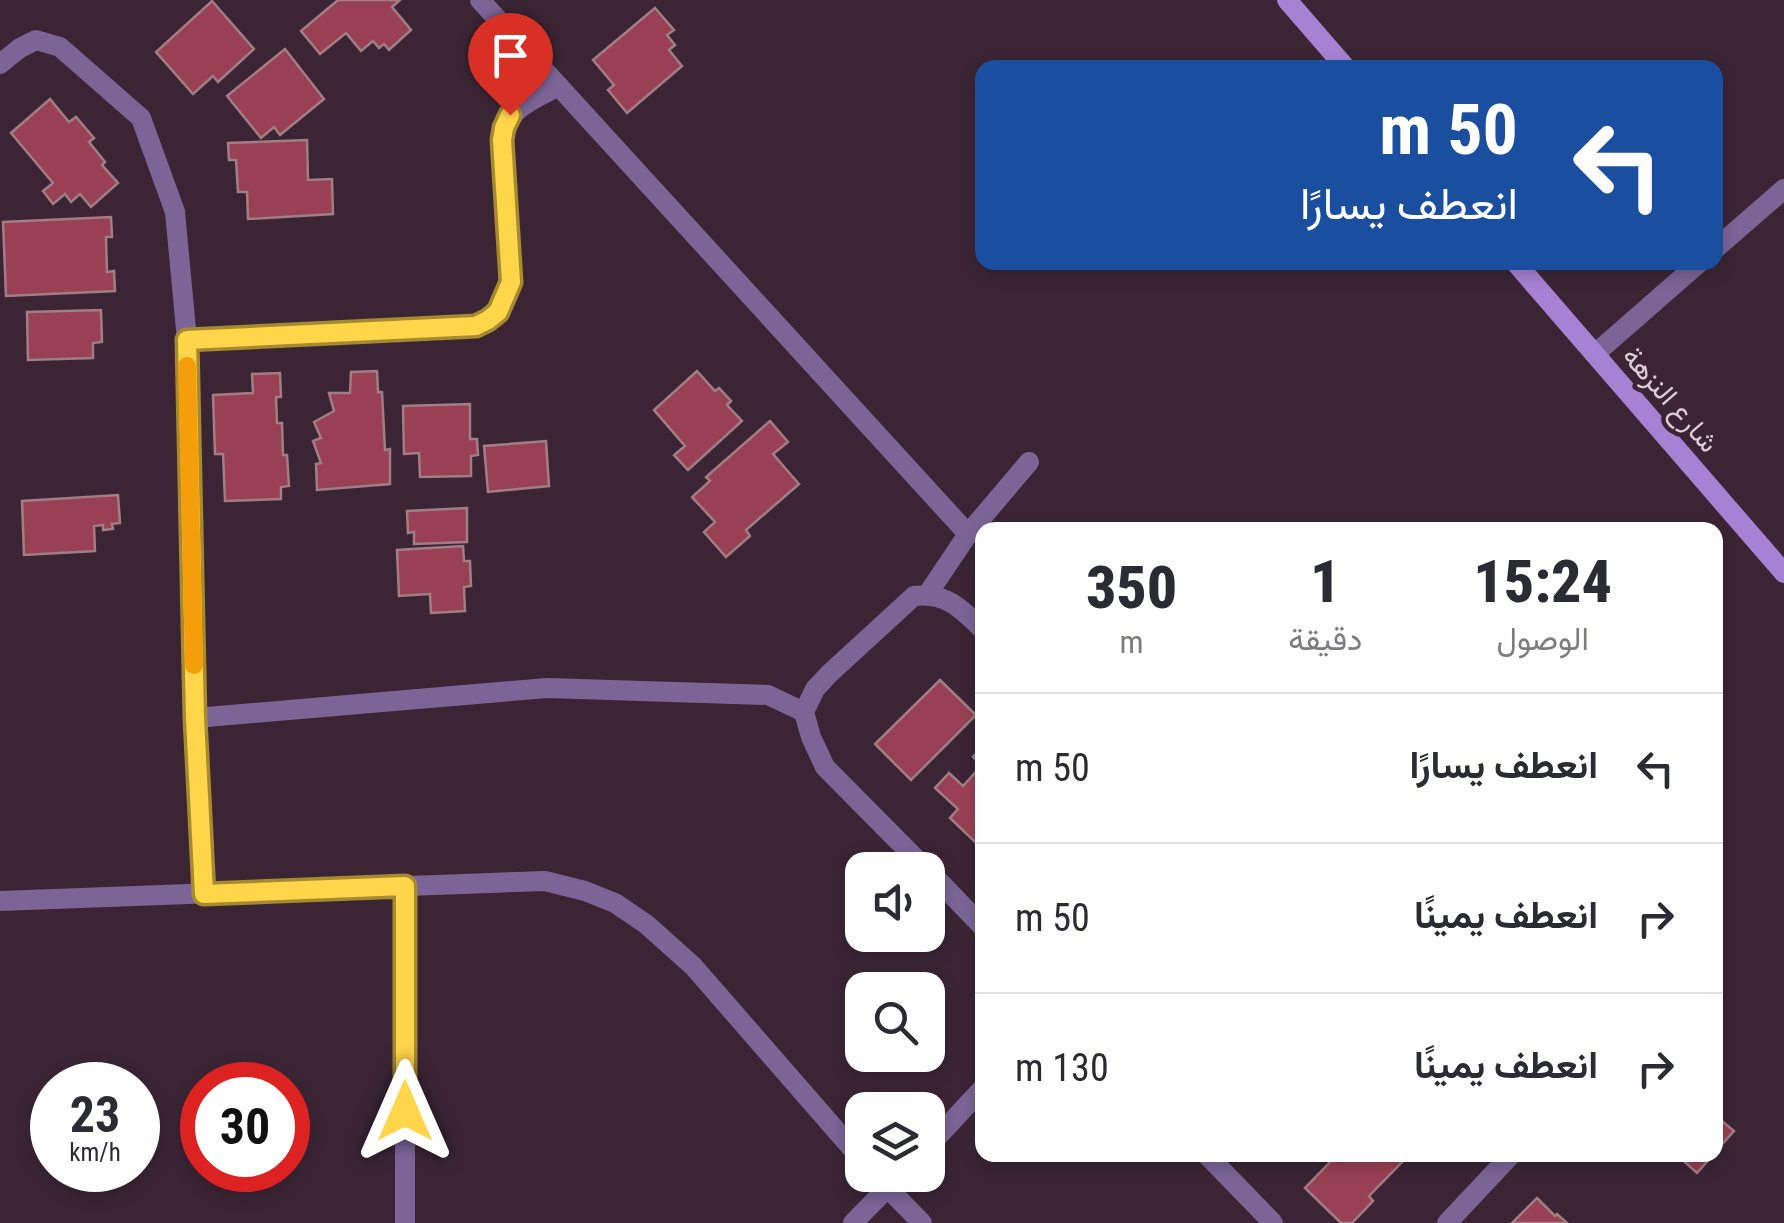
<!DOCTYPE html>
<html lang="ar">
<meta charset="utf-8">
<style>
:root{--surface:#fff;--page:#f2f2f3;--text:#2b2b33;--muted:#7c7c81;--line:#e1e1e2}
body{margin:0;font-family:"Roboto Condensed",Vazirmatn,sans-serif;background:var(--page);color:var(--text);direction:rtl;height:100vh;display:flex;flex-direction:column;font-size:38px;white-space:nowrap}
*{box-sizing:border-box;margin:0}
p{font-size:32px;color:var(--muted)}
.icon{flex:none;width:55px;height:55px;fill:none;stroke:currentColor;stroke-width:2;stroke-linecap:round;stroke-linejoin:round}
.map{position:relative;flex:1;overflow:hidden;direction:ltr}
.panel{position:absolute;left:975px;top:522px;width:748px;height:640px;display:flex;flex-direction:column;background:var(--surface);border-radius:20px;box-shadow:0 5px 15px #0003;direction:rtl}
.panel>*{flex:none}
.guide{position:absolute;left:975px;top:60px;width:748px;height:210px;border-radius:20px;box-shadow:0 5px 15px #0003;direction:rtl;background:#1a4fa0;color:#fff;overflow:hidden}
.buttons{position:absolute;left:845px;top:852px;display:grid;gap:20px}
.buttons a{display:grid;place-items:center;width:100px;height:100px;border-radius:20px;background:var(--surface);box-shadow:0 5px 15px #0003;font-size:50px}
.speed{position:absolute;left:30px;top:1062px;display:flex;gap:20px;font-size:50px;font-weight:700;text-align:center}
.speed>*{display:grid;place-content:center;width:130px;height:130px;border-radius:50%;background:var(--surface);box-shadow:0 5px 15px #0003;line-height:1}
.speed small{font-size:25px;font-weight:400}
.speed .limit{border:15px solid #d22;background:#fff;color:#111}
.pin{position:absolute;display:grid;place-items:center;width:85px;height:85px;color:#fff;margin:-102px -42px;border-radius:50% 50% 50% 0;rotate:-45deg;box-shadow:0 0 10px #0007}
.pin .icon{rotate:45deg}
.me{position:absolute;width:110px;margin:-55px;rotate:0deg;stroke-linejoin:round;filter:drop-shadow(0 0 8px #0008)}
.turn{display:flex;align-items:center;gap:35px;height:210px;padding:0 40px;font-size:45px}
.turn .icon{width:130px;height:130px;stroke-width:2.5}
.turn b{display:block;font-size:70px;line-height:85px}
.eta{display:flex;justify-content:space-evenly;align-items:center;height:170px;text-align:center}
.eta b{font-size:60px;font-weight:800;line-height:70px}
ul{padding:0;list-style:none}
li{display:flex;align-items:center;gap:30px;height:150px;padding:0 40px;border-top:2px solid var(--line)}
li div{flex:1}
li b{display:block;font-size:38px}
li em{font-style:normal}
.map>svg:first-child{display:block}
.building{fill:#9a4054;stroke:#a07e83;stroke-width:2.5}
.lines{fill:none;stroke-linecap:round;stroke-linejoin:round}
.street{stroke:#7b6597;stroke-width:20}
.secondary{stroke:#a782d4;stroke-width:20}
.route-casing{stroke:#a68a30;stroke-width:25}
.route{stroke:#ffd54a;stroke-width:18}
.slow{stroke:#f59e0b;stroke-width:18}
.labels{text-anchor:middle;stroke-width:9;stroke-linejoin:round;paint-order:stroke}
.street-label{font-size:28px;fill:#dccdd7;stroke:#3b2535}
</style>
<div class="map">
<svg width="1784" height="1223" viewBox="0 0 1784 1223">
<rect width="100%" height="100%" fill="#3b2535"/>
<!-- building -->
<g class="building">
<polygon points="338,0 400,0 392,7 411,30 389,50 384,44 379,48 373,41 361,51 346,33 320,54 301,31"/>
<polygon points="212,1 254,49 218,82 213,76 193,94 156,52"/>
<polygon points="655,8 674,30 667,35 675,45 669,50 682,66 627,113 608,90 614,85 593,60"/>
<polygon points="285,49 324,99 280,135 274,127 261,138 227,96"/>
<polygon points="50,99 69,122 76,117 94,138 89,142 105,162 102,165 118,183 91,207 80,194 71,202 65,194 53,204 43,191 53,183 11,133"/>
<polygon points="307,140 308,180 332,179 333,214 248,219 247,192 238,192 236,160 229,160 228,143"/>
<polygon points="111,217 112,237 106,237 107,272 114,271 115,291 6,296 3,222"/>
<polygon points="101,310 102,342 93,343 93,358 28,360 27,312"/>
<polygon points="377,371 378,392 382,392 385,450 390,449 390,484 317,490 316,464 321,463 313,441 321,438 314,422 334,411 329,393 350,393 351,372"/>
<polygon points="697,371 715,391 719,388 731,401 727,405 742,421 688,470 674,455 685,446 654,410"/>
<polygon points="280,373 281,397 276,397 277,423 282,423 283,455 287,455 289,486 281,487 281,499 225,501 223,454 215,454 213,395 253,393 252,374"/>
<polygon points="470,404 470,439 477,439 478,455 471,456 471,476 420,477 419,453 404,454 403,406"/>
<polygon points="770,421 788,442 773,454 799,484 746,530 750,536 726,557 704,532 715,522 692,497 710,481 706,477"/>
<polygon points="546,441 549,486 488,492 484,446"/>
<polygon points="118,495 120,523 112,524 113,529 103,530 103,525 94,526 95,551 24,555 22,501"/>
<polygon points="467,508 467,542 414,544 414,532 408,533 407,511"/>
<polygon points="463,546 464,561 470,561 471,586 464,587 465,611 431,613 430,594 399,596 397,550"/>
<polygon points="940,680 976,715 911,780 875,744"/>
<polygon points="982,747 982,834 975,842 950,818 958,809 935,788 949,773 963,786 982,765 973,757"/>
<polygon points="1715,1115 1734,1131 1715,1152"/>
<polygon points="1337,1155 1409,1155 1369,1196 1373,1201 1352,1223 1341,1223 1305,1188"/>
<polygon points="1677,1155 1713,1155 1697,1173"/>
<polygon points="1537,1198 1555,1216 1557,1214 1567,1223 1512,1223"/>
</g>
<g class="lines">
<!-- street -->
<g class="street">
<polyline points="480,0 968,534"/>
<polyline points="0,64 20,48 36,40 60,47 141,118 175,212 187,340 195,718 204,895"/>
<polyline points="1715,249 1784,189"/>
<path d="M187 340 476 326 489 320 498 312 511 282 502 141C506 108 533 100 559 86"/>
<polyline points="1596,353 1700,262"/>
<polyline points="927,595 968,534 1029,462"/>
<polyline points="195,718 547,688 768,695 804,712"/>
<path d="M927 870 825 767 811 737 804 712 815 689 829 674 914 596C945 592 961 608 982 629"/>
<polyline points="928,870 982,926"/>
<polyline points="405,886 405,1223"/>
<polyline points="0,901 545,881 585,891 615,903 646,924 693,966 862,1160"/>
<polyline points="928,1147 982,1089"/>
<polyline points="1207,1155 1273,1223"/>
<polyline points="875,1175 922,1223"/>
<polyline points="853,1223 900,1175"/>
<polyline points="1447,1223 1511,1155"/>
</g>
<!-- secondary -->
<g class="secondary">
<polyline points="1287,0 1346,68"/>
<polyline points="1515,262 1784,573"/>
</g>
</g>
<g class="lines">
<!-- route casing -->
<g class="route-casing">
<polyline id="route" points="405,1111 405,886 204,894 195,718 187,340 476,326 488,320 498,312 511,282 502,140 504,128 510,115"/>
</g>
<!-- route -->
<use href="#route" class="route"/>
<!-- slow -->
<polyline class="slow" points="187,366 194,665"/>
</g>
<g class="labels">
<!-- street labels -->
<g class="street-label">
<text transform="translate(1671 399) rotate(49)" y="10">شارع النزهة</text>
</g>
</g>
</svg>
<div class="buttons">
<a><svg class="icon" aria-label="sound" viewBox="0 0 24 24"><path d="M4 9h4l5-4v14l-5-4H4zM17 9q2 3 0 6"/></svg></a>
<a><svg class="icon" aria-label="search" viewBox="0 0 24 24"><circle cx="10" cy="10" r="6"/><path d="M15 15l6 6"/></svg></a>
<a><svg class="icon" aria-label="layers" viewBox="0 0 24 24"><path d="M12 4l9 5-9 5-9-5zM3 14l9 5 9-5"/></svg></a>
</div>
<div class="speed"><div>23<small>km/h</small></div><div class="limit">30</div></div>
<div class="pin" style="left:510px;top:115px;background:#d93025"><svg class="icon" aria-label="arrive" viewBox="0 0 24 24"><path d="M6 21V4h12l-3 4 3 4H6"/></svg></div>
<svg class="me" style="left:405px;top:1111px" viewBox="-20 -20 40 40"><path d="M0-17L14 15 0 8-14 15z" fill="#ffd54a" stroke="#fff" stroke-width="4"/></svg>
<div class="guide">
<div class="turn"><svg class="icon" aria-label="left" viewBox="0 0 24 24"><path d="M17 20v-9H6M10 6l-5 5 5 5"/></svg><div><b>50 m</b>انعطف يسارًا</div></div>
</div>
<section class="panel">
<div class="eta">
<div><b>15:24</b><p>الوصول</p></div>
<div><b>1</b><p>دقيقة</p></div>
<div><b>350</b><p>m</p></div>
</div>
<ul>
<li><svg class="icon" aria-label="left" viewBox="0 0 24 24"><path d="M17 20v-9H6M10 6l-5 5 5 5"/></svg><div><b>انعطف يسارًا</b></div><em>50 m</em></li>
<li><svg class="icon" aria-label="right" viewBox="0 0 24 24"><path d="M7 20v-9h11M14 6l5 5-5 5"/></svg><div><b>انعطف يمينًا</b></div><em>50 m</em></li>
<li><svg class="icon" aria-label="right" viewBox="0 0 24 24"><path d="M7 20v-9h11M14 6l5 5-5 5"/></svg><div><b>انعطف يمينًا</b></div><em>130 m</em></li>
</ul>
</section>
</div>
